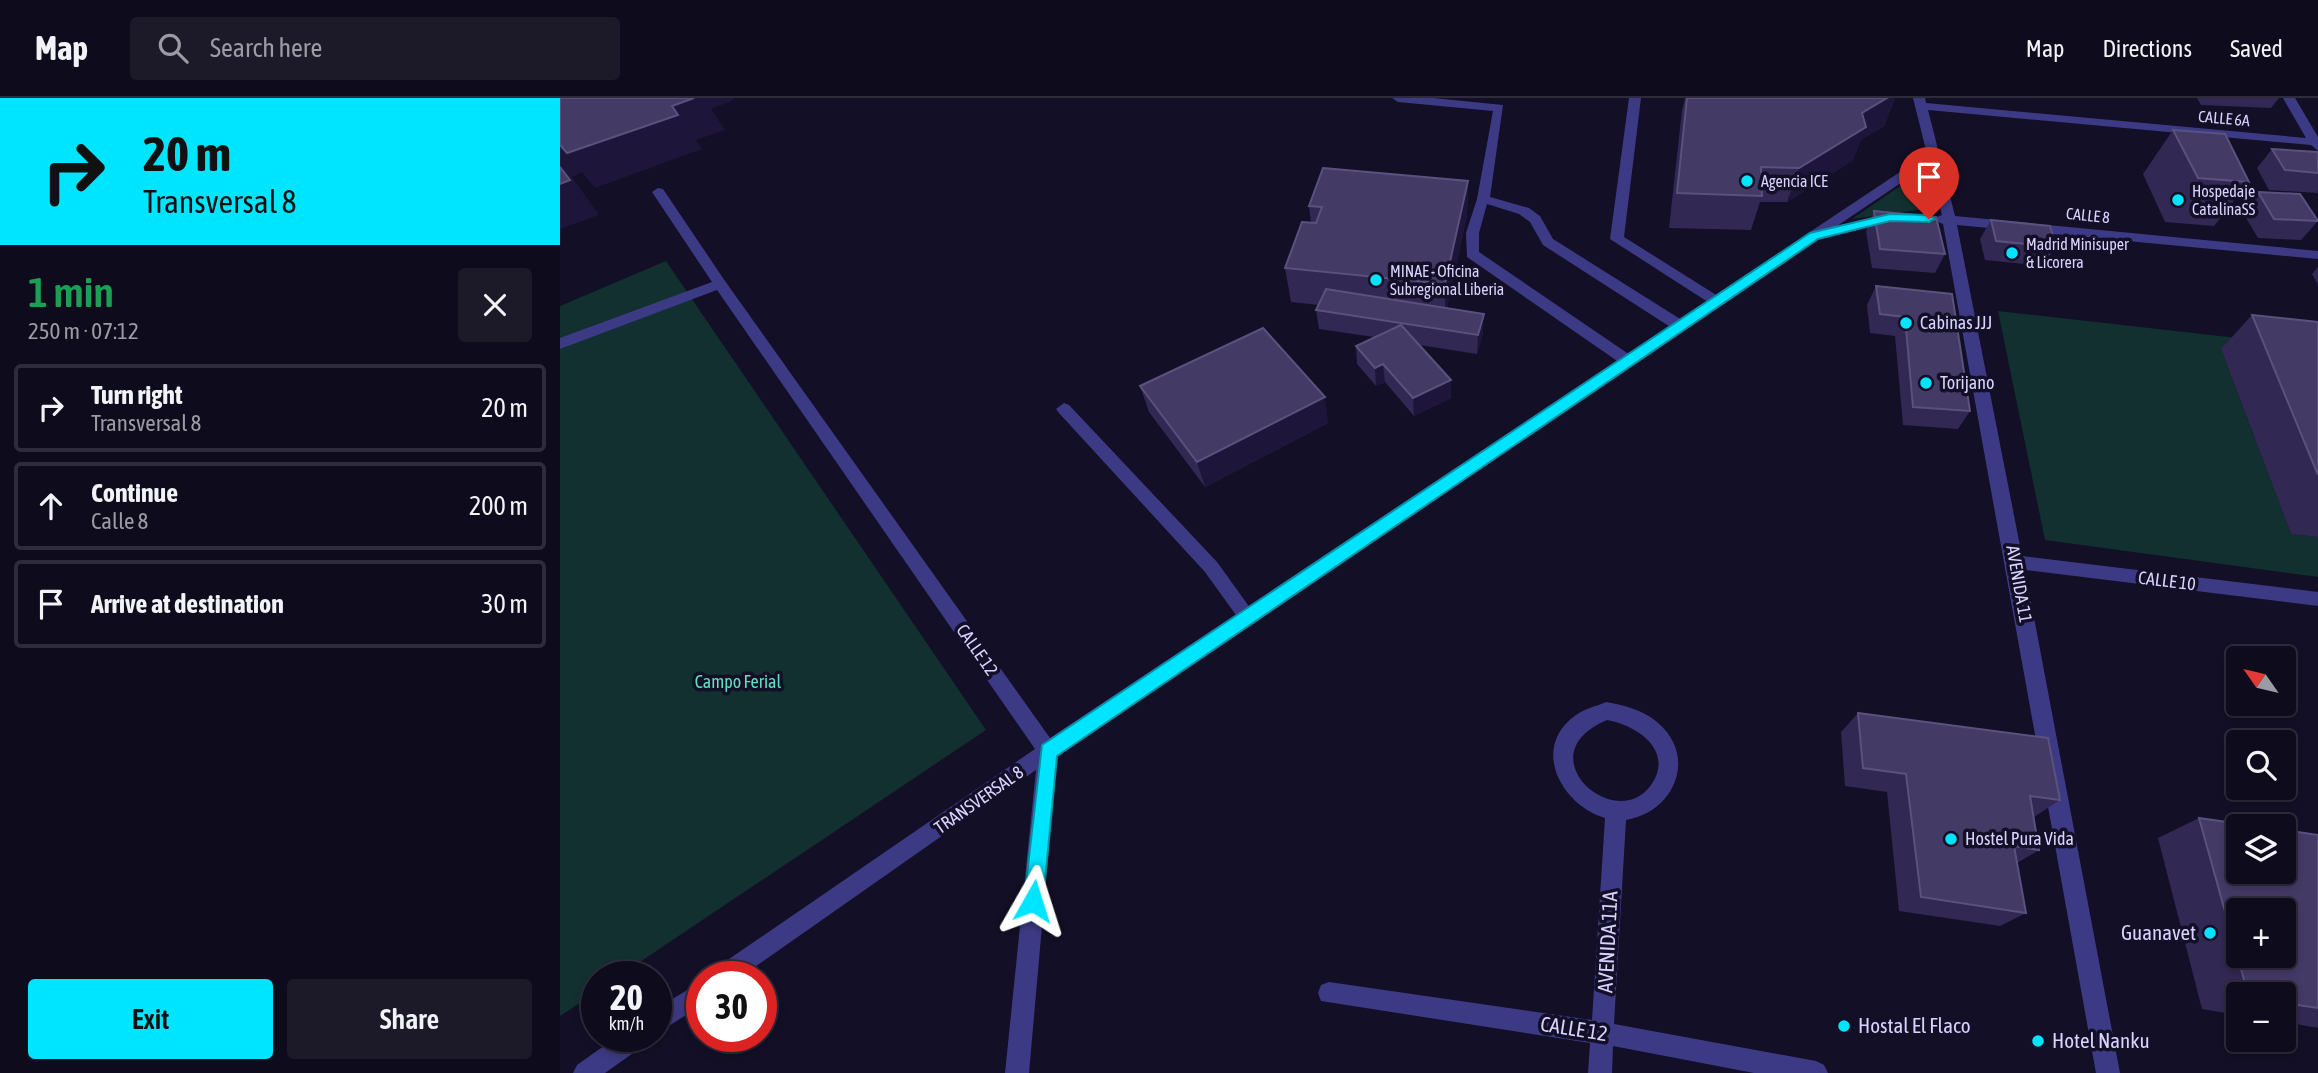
<!DOCTYPE html>
<meta charset="utf-8">
<style>
:root{--surface:#0e0b1c;--page:#1c1929;--text:#f1f3f6;--muted:#9b9ba3;--line:#2e2b3b;--accent:#00e5ff}
body{margin:0;font-family:"Asap Condensed",sans-serif;background:var(--page);color:var(--text);height:100vh;display:flex;flex-direction:column;font-size:26px;white-space:nowrap}
*{box-sizing:border-box;margin:0}
p{font-size:23px;color:var(--muted)}
.icon{flex:none;width:38px;height:38px;fill:none;stroke:currentColor;stroke-width:2;stroke-linecap:round;stroke-linejoin:round}
.map{position:relative;flex:1;overflow:hidden}
.sheet{display:flex;flex-direction:column;background:var(--surface);width:560px}
.sheet>*{flex:none}
.top-card{background:#00e5ff;color:#111;overflow:hidden}
.needle{width:46px;rotate:304deg}
.fabs{position:absolute;left:1666px;top:548px;display:grid;gap:14px}
.fabs a{display:grid;place-items:center;width:70px;height:70px;border-radius:7px;background:var(--surface);box-shadow:0 4px 10px #0003,0 0 0 2px var(--line);font-size:35px}
.speed{position:absolute;left:21px;top:863px;display:flex;gap:14px;font-size:35px;font-weight:700;text-align:center}
.speed>*{display:grid;place-content:center;width:91px;height:91px;border-radius:50%;background:var(--surface);box-shadow:0 4px 10px #0003,0 0 0 2px var(--line);line-height:1}
.speed small{font-size:18px;font-weight:400}
.speed .limit{border:10px solid #d22;background:#fff;color:#111}
.pin{position:absolute;display:grid;place-items:center;width:60px;height:60px;color:#fff;margin:-72px -30px;border-radius:50% 50% 50% 0;rotate:-45deg;box-shadow:0 0 7px #0007}
.pin .icon{rotate:45deg}
.me{position:absolute;width:77px;margin:-38px;rotate:6deg;stroke-linejoin:round;filter:drop-shadow(0 0 5px #0008)}
.turn{display:flex;align-items:center;gap:24px;height:147px;padding:0 28px;font-size:32px}
.turn .icon{width:91px;height:91px;stroke-width:2.5}
.turn b{display:block;font-size:49px;line-height:60px}
.round{display:grid;place-items:center;flex:none;width:74px;height:74px;border-radius:7px;background:var(--page)}
.headline{display:flex;align-items:center;justify-content:space-between;height:119px;padding:0 28px}
h1{font-size:42px;font-weight:600;line-height:52px;color:#1e9e55}
.cta{display:flex;gap:14px;margin-top:auto;padding:14px 28px}
.cta a{flex:1;height:80px;border-radius:7px;background:var(--accent);color:#111;font-size:28px;font-weight:600;line-height:80px;text-align:center}
.cta a+a{background:var(--page);color:var(--text)}
ul{padding:0;list-style:none}
li{display:flex;align-items:center;gap:21px;height:88px;margin:0 14px 10px;padding:0 14px;border:4px solid var(--line);border-radius:7px}
li div{flex:1}
li b{display:block;font-size:26px}
li em{font-style:normal}
header{display:flex;align-items:center;gap:42px;box-sizing:border-box;height:98px;padding:0 35px;background:var(--surface);border-bottom:2px solid var(--line)}
header strong{font-size:33px}
nav{display:flex;gap:38px;margin-inline-start:auto;font-size:24px}
.search{width:490px;height:63px;background:var(--page);display:flex;align-items:center;gap:18px;box-sizing:border-box;padding:0 24px;border-radius:7px;color:var(--muted);font-size:26px}
main{display:flex;flex:1;min-height:0}
.map>svg:first-child{display:block}
.green{fill:#12302f}
.lines{fill:none;stroke-linecap:round;stroke-linejoin:round}
.service{fill:#3d3a85;fill-rule:evenodd}
.minor{fill:#3d3a85;fill-rule:evenodd}
.wall{fill:#312854}
.shaded-wall{fill:#1d163a}
.building{fill:#433a66;stroke:#5a527e;stroke-width:2;fill-rule:evenodd}
.route{fill:#00e5ff;stroke:#0095a6;stroke-width:2}
.poi-dot{fill:#00e5ff;stroke:#130f26;stroke-width:2.5}
.labels{text-anchor:middle;stroke-width:7;stroke-linejoin:round;paint-order:stroke}
.far-street-label{font-size:16px;fill:#d9d4ff;stroke:#130f26}
.far-poi-label{font-size:16px;fill:#d9d4ff;stroke:#130f26;text-anchor:start}
.poi-label{font-size:18px;fill:#d9d4ff;stroke:#130f26;text-anchor:start}
.street-label{font-size:18px;fill:#d9d4ff;stroke:#130f26}
.park-label{font-size:18px;fill:#5fe0c0;stroke:#130f26}
.near-poi-label{font-size:21px;fill:#d9d4ff;stroke:#130f26;text-anchor:start}
.near-street-label{font-size:21px;fill:#d9d4ff;stroke:#130f26}
</style>
<header>
<strong>Map</strong>
<div class="search"><svg class="icon" aria-label="search" viewBox="0 0 24 24"><circle cx="10" cy="10" r="6"/><path d="M15 15l6 6"/></svg>Search here</div>
<nav><a>Map</a><a>Directions</a><a>Saved</a></nav>
</header>
<main>
<section class="sheet">
<div class="top-card">
<div class="turn"><svg class="icon" aria-label="right" viewBox="0 0 24 24"><path d="M7 20v-9h11M14 6l5 5-5 5"/></svg><div><b>20 m</b>Transversal 8</div></div>
</div>
<div class="headline"><div><h1>1 min</h1><p>250 m · 07:12</p></div><a class="round"><svg class="icon" aria-label="close" viewBox="0 0 24 24"><path d="M6 6l12 12M18 6L6 18"/></svg></a></div>
<ul>
<li><svg class="icon" aria-label="right" viewBox="0 0 24 24"><path d="M7 20v-9h11M14 6l5 5-5 5"/></svg><div><b>Turn right</b><p>Transversal 8</p></div><em>20 m</em></li>
<li><svg class="icon" aria-label="ahead" viewBox="0 0 24 24"><path d="M12 20V5M6 11l6-6 6 6"/></svg><div><b>Continue</b><p>Calle 8</p></div><em>200 m</em></li>
<li><svg class="icon" aria-label="arrive" viewBox="0 0 24 24"><path d="M6 21V4h12l-3 4 3 4H6"/></svg><div><b>Arrive at destination</b></div><em>30 m</em></li>
</ul>
<div class="cta"><a>Exit</a><a>Share</a></div>
</section>
<div class="map">
<svg width="1758" height="975" viewBox="0 0 1758 975">
<rect width="100%" height="100%" fill="#130f26"/>
<!-- green -->
<g class="green">
<polygon points="1362,73 1373,110 1292,121"/>
<polygon points="106,163 426,632 59,878 37,878 37,894 0,918 0,208"/>
<polygon points="1438,213 1758,249 1661,251 1731,436 1758,439 1758,479 1485,442"/>
</g>
<g class="lines">
<!-- service -->
<g class="service">
<polygon points="832,0 873,0 943,7 930,99 969,110 980,118 993,141 1125,224 1127,228 1125,232 1115,232 983,147 970,124 959,116 927,106 919,135 919,154 1073,259 1075,263 1073,267 1063,267 907,159 906,135 917,101 933,13 838,4"/>
<polygon points="1069,0 1081,0 1064,139 1161,200 1161,206 1151,206 1050,141"/>
<polygon points="98,90 103,91 167,186 165,189 0,251 0,240 152,184 92,94"/>
<polygon points="504,305 509,307 657,464 693,514 696,519 693,524 687,527 681,524 645,474 499,315 496,311"/>
</g>
<!-- minor -->
<g class="minor">
<polygon points="1353,0 1365,0 1366,5 1746,40 1723,0 1735,0 1758,39 1758,53 1751,47 1368,12 1395,118 1758,153 1758,161 1397,127 1462,458 1758,494 1758,508 1465,472 1560,975 1536,975 1383,126 1371,121 1382,117 1369,66 1277,128 1333,116 1338,117 1338,123 1262,138 497,658 469,975 445,975 476,672 182,878 153,878 156,870 475,651 155,189 155,183 165,183 490,640 1367,56"/>
<path d="M1046 604C1064 607 1083 612 1097 624 1138 658 1115 714 1066 722L1054 926 1256 963 1264 967 1268 975H1194L1053 948 1052 975H1028L1030 945 761 903 758 895 761 887 769 884 1032 922 1045 720C1001 707 970 649 1016 617 1024 611 1037 608 1046 604ZM1047 622C1077 627 1115 653 1091 687 1056 737 964 657 1047 622Z"/>
<polygon points="142,883 142,907 96,936 96,911"/>
<polygon points="58,938 89,938 86,946 45,975 13,975 17,967"/>
</g>
</g>
<!-- wall -->
<g class="wall">
<polygon points="1125,0 1335,0 1324,28 1301,42 1292,63 1227,104 1200,104 1191,132 1109,130 1122,12"/>
<polygon points="1637,0 1719,0 1711,10 1641,7"/>
<polygon points="1613,32 1689,84 1654,128 1605,124 1583,76"/>
<polygon points="1712,51 1758,54 1758,93 1757,95 1709,92 1697,70"/>
<polygon points="908,83 907,117 887,210 923,235 917,256 859,247 891,300 854,318 825,284 816,288 797,266 796,248 814,239 759,231 756,212 759,207 731,204 725,170 751,125 749,108"/>
<polygon points="1698,94 1758,123 1741,142 1698,140 1682,113"/>
<polygon points="1314,113 1385,156 1375,175 1312,170 1306,133"/>
<polygon points="1431,122 1496,149 1483,168 1425,162 1420,141"/>
<polygon points="1758,169 1758,187 1752,176"/>
<polygon points="1316,188 1392,196 1410,313 1398,331 1343,327 1335,238 1310,235 1307,207"/>
<polygon points="1692,217 1758,224 1758,439 1731,436 1661,251"/>
<polygon points="580,288 768,325 645,389 589,314"/>
<polygon points="1298,615 1500,702 1474,719 1479,752 1457,765 1466,815 1440,828 1339,813 1327,694 1285,688 1281,634"/>
<polygon points="1639,720 1758,737 1758,930 1724,924 1724,896 1678,896 1678,917 1642,911 1598,740"/>
</g>
<!-- shaded-wall -->
<g class="shaded-wall">
<polygon points="100,0 173,0 174,2 151,11 165,32 136,42 142,51 35,90 22,74 12,79 39,117 0,131 0,47"/>
<polygon points="1327,0 1335,0 1324,28 1301,42 1292,63 1227,104 1239,70 1302,15"/>
<polygon points="908,83 907,117 885,220 885,186"/>
<polygon points="924,216 923,235 917,256 918,237"/>
<polygon points="823,266 825,284 816,288 815,270"/>
<polygon points="891,282 891,300 854,318 853,300"/>
<polygon points="765,299 768,325 645,389 637,364"/>
</g>
<!-- building -->
<g class="building">
<polygon points="0,0 134,0 112,8 118,17 7,55 0,47"/>
<polygon points="1127,0 1327,0 1302,15 1306,29 1239,70 1201,69 1202,98 1117,95"/>
<polygon points="1613,32 1665,36 1689,84 1638,80"/>
<polygon points="1712,51 1758,54 1758,75 1725,72"/>
<polygon points="0,69 10,82 0,86"/>
<polygon points="763,70 908,83 885,186 725,170 742,124 756,125 762,109 749,108"/>
<polygon points="1698,94 1740,96 1758,123 1714,121"/>
<polygon points="1314,113 1376,119 1385,156 1320,151"/>
<polygon points="1431,122 1490,128 1496,149 1436,143"/>
<polygon points="1316,188 1392,196 1410,313 1353,309 1345,219 1320,216"/>
<polygon points="766,191 924,216 918,237 756,212"/>
<polygon points="1692,217 1758,224 1758,377"/>
<polygon points="841,227 891,282 853,300 823,266 815,270 796,248"/>
<polygon points="703,230 765,299 637,364 580,288"/>
<polygon points="1298,615 1488,640 1500,702 1470,698 1479,752 1454,748 1466,815 1361,799 1346,676 1303,670"/>
<path d="M1639 720 1695 728H1678V774H1724V732L1758 737V910L1724 905V896H1688ZM1678 812H1724V858H1678Z"/>
</g>
<!-- route -->
<polygon class="route" points="1330,116 1369,117 1375,121 1369,124 1330,123 1258,141 497,658 483,803 480,809 473,812 466,809 464,803 482,647 1250,135"/>
<!-- markers -->
<g class="poi-dot">
<circle cx="1187" cy="83" r="7"/>
<circle cx="1618" cy="102" r="7"/>
<circle cx="1452" cy="155" r="7"/>
<circle cx="816" cy="182" r="7"/>
<circle cx="1346" cy="225" r="7"/>
<circle cx="1366" cy="285" r="7"/>
<circle cx="1391" cy="741" r="7"/>
<circle cx="1650" cy="835" r="7"/>
<circle cx="1284" cy="928" r="7"/>
<circle cx="1478" cy="943" r="7"/>
</g>
<g class="labels">
<!-- far-street labels -->
<g class="far-street-label">
<text transform="translate(1664 20) rotate(5)" y="6">CALLE 6A</text>
<text transform="translate(1528 117) rotate(6)" y="6">CALLE 8</text>
</g>
<!-- far-poi labels -->
<g class="far-poi-label">
<text x="1201" y="89">Agencia ICE</text>
<text x="1632" y="99">Hospedaje<tspan x="1632" dy="18">CatalinaSS</tspan></text>
<text x="1466" y="152">Madrid Minisuper<tspan x="1466" dy="18">&amp; Licorera</tspan></text>
<text x="830" y="179">MINAE - Oficina<tspan x="830" dy="18">Subregional Liberia</tspan></text>
</g>
<!-- poi labels -->
<g class="poi-label">
<text x="1360" y="231">Cabinas JJJ</text>
<text x="1380" y="291">Torijano</text>
<text x="1405" y="747">Hostel Pura Vida</text>
</g>
<!-- street labels -->
<g class="street-label">
<text transform="translate(1607 483) rotate(7)" y="6">CALLE 10</text>
<text transform="translate(1459 486) rotate(80)" y="6">AVENIDA 11</text>
<text transform="translate(417 552) rotate(55)" y="6">CALLE 12</text>
<text transform="translate(419 702) rotate(-35)" y="6">TRANSVERSAL 8</text>
</g>
<!-- park labels -->
<g class="park-label">
<text x="178" y="590">Campo Ferial</text>
</g>
<!-- near-poi labels -->
<g class="near-poi-label">
<text x="1636" y="842" text-anchor="end">Guanavet</text>
<text x="1298" y="935">Hostal El Flaco</text>
<text x="1492" y="950">Hotel Nanku</text>
</g>
<!-- near-street labels -->
<g class="near-street-label">
<text transform="translate(1048 844) rotate(-87)" y="7">AVENIDA 11A</text>
<text transform="translate(1014 931) rotate(9)" y="7">CALLE 12</text>
</g>
</g>
</svg>
<div class="fabs">
<a><svg class="needle" viewBox="-14 -14 28 28"><path d="M0-13l5 13h-10z" fill="#e53935"/><path d="M0 13l5-13h-10z" fill="#9b9ba3"/></svg></a>
<a><svg class="icon" aria-label="search" viewBox="0 0 24 24"><circle cx="10" cy="10" r="6"/><path d="M15 15l6 6"/></svg></a>
<a><svg class="icon" aria-label="layers" viewBox="0 0 24 24"><path d="M12 4l9 5-9 5-9-5zM3 14l9 5 9-5"/></svg></a>
<a>+</a>
<a>−</a>
</div>
<div class="speed"><div>20<small>km/h</small></div><div class="limit">30</div></div>
<div class="pin" style="left:1369px;top:121px;background:#d93025"><svg class="icon" aria-label="arrive" viewBox="0 0 24 24"><path d="M6 21V4h12l-3 4 3 4H6"/></svg></div>
<svg class="me" style="left:473px;top:803px" viewBox="-20 -20 40 40"><path d="M0-17L14 15 0 8-14 15z" fill="#00e5ff" stroke="#fff" stroke-width="4"/></svg>
</div>
</main>
